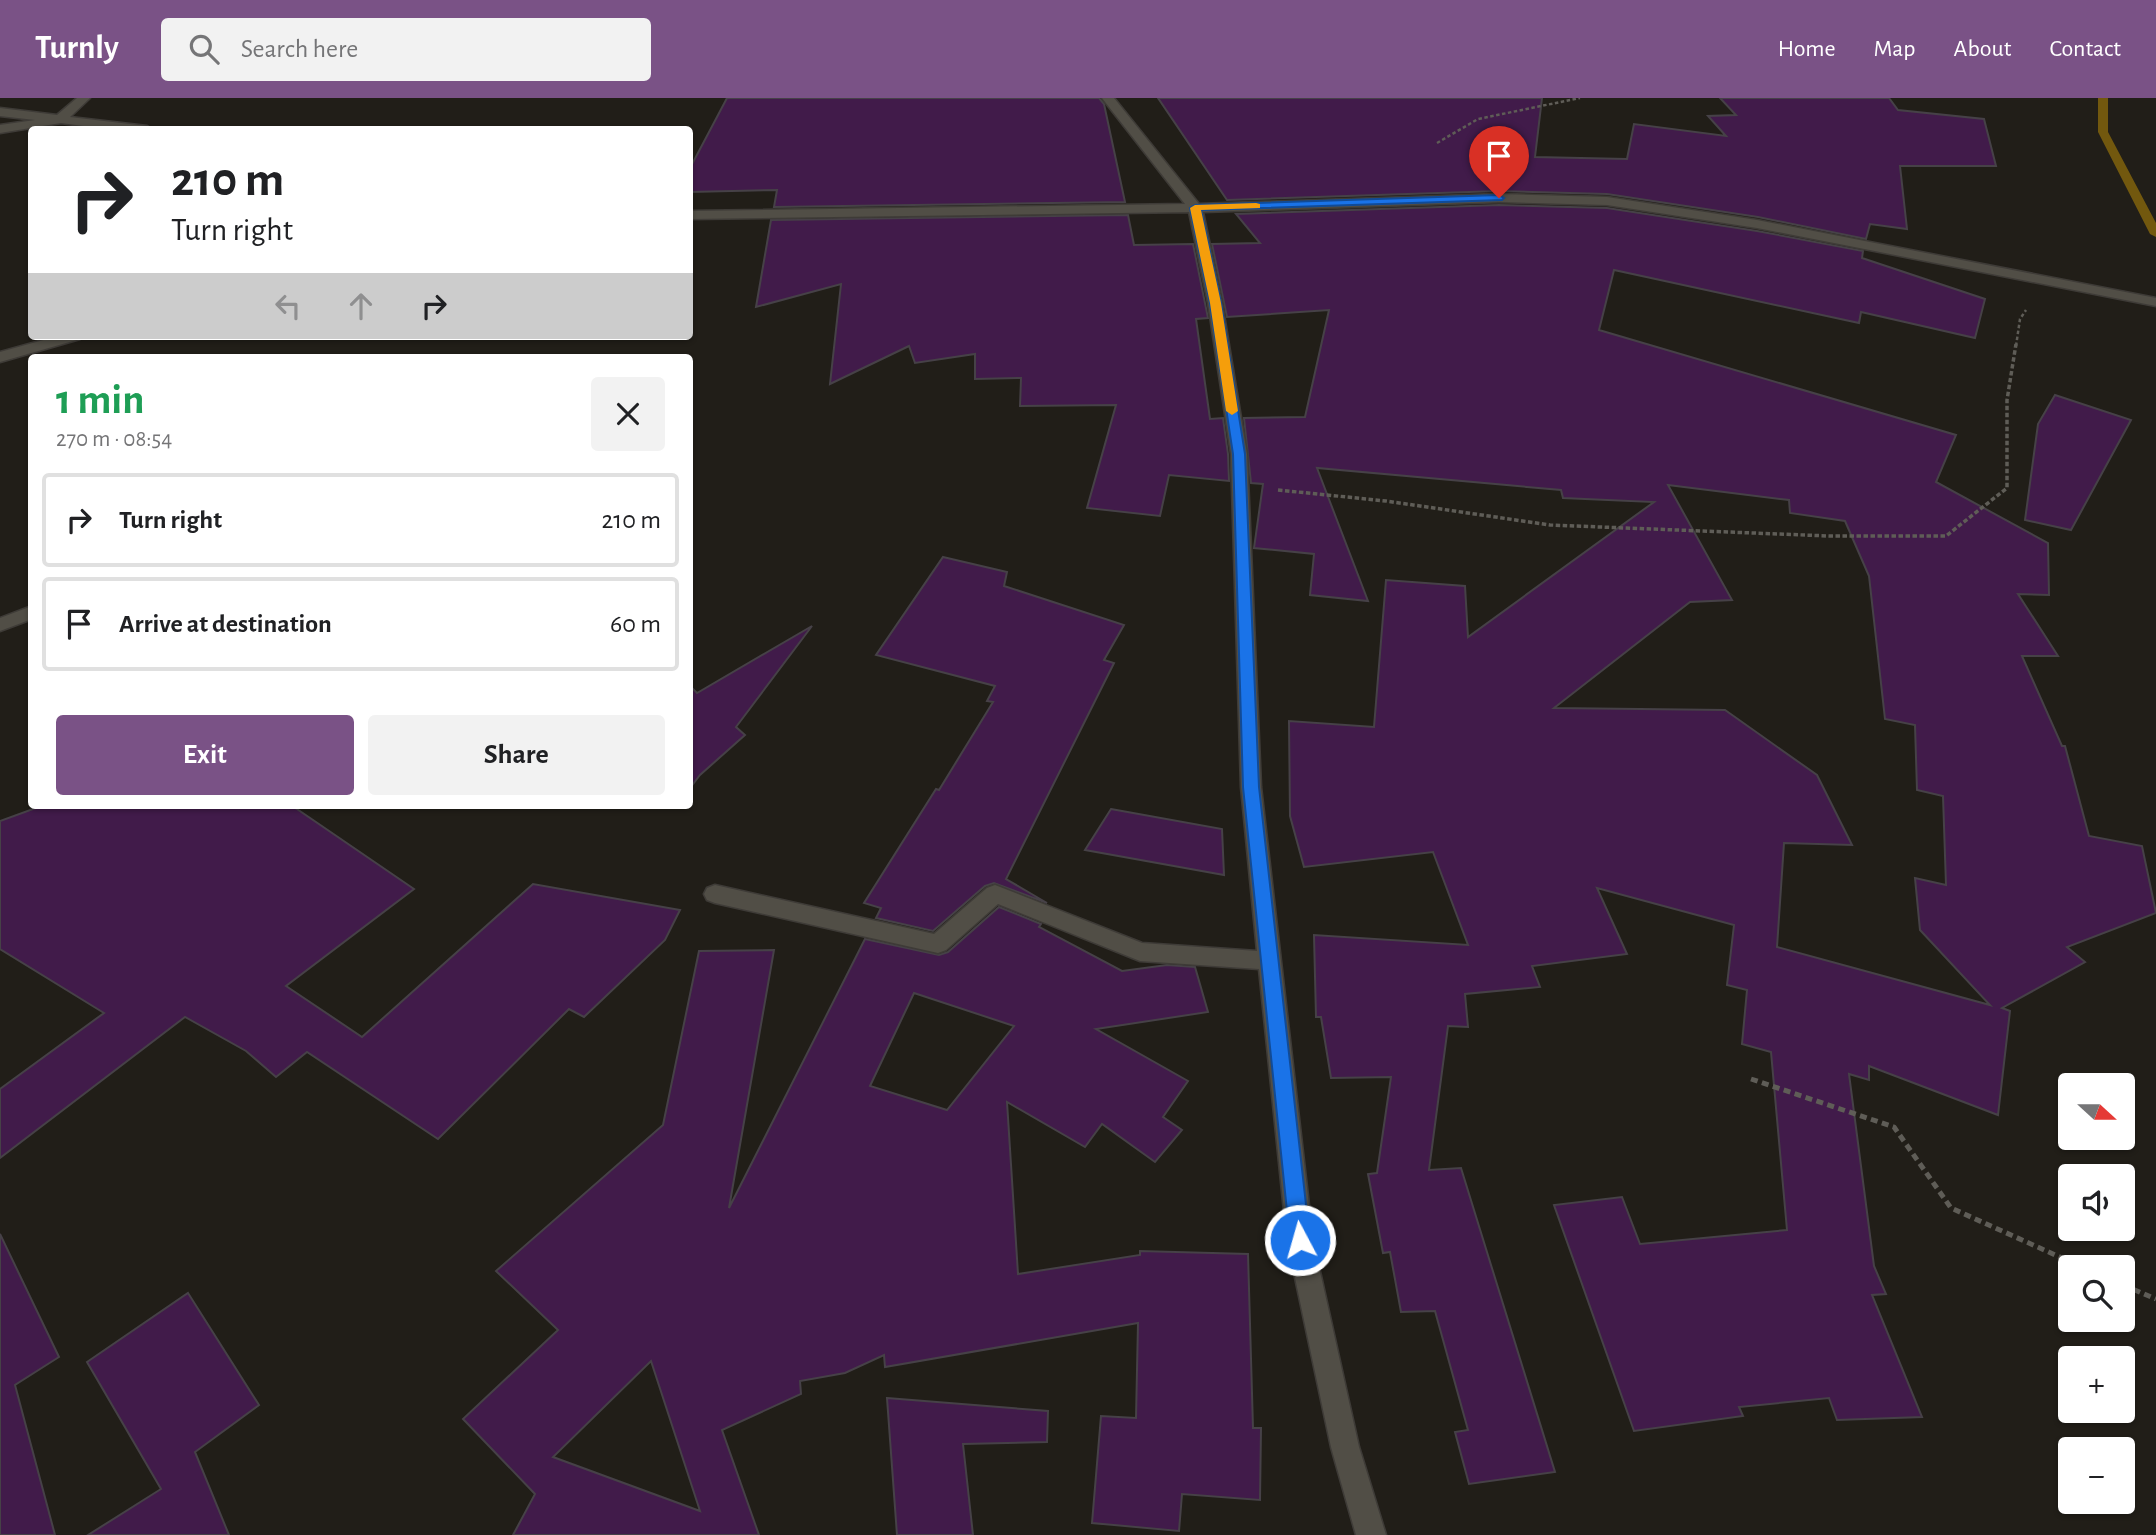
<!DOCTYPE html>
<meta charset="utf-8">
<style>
:root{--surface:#fff;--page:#f2f2f2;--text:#202124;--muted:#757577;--line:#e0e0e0;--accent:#7a5286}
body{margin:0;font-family:"Alegreya Sans",sans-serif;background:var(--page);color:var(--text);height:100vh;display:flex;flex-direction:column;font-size:26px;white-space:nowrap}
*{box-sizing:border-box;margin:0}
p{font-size:23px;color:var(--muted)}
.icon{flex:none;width:38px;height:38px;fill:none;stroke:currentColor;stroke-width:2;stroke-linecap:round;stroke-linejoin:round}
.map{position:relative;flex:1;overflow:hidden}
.panel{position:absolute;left:28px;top:256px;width:665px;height:455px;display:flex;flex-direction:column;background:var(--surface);border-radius:7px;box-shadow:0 2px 5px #0004}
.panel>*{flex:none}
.top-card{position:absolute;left:28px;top:28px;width:665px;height:214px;border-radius:7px;box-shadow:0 2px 5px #0004;background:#fff;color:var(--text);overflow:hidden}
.needle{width:46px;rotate:111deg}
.buttons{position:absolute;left:2058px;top:975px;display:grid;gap:14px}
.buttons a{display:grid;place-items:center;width:77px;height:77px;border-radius:7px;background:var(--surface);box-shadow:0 2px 5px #0004;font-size:35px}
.pin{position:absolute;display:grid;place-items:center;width:60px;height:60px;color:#fff;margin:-72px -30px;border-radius:50% 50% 50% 0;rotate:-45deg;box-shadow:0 0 7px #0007}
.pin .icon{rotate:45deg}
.me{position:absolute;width:77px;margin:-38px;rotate:354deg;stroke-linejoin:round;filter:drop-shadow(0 0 5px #0008)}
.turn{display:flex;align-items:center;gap:24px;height:147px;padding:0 28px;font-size:32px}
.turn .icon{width:91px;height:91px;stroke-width:2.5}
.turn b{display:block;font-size:49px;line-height:60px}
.lanes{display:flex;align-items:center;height:66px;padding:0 28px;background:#0003;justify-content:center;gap:35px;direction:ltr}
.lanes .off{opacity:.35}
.round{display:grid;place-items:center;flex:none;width:74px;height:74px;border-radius:7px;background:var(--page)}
.headline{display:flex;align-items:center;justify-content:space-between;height:119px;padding:0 28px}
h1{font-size:42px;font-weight:700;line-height:52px;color:#1e9e55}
.primary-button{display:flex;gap:14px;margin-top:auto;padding:14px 28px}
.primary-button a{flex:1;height:80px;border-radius:7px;background:var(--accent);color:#fff;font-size:28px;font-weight:700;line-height:80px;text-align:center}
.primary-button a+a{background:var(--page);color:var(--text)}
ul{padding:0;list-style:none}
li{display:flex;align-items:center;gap:21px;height:94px;margin:0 14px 10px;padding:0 14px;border:4px solid var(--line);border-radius:7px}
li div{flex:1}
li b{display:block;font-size:26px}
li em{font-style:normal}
header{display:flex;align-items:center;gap:42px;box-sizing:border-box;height:98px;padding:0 35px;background:var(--accent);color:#fff}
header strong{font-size:33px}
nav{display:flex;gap:38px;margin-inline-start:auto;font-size:24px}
.search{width:490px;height:63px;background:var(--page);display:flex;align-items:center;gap:18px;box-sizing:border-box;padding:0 24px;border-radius:7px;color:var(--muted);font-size:26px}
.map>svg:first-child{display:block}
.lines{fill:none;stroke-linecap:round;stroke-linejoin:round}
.stream{fill:#72580e;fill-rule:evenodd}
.building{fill:#411b4a;stroke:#464147;stroke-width:2;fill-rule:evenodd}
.minor-casing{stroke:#3e3b37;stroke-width:3}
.path-far2{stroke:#5f5d57;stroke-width:2.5;stroke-dasharray:3.5 2.5;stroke-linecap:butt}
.path-far1{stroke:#5f5d57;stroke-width:3.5;stroke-dasharray:4.5 2.5;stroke-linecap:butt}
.path{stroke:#5f5d57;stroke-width:5;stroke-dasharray:7 4.5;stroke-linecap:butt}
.minor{fill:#514e46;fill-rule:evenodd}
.route{fill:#1a73e8;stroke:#114b97;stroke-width:2}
.slow{fill:#f59e0b}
</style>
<header>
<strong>Turnly</strong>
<div class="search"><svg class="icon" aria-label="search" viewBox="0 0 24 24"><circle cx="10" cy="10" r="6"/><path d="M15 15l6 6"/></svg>Search here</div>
<nav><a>Home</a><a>Map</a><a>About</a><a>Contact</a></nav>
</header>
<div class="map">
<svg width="2156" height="1437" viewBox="0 0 2156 1437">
<rect width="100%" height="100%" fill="#211e18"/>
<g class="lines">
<!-- stream -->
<polygon class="stream" points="2098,0 2108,0 2108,34 2156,125 2156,139 2150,136 2098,34"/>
</g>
<!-- building -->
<g class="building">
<polygon points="727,0 1099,0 1104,6 1125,104 774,109 777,92 690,94 690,70"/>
<polygon points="1158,0 1542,0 1535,59 1627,61 1634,26 1726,38 1708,18 1736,17 1720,0 1889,0 1898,12 1984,21 1996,68 1900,68 1907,131 1870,126 1866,141 1758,119 1607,96 1499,93 1227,102"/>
<path d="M1499 107 1607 110 1757 133 1863 153 1862 160 1985 201 1975 240 1861 214 1859 225 1614 172 1599 232 1956 337 1936 384 2048 445 2049 497 2018 496 2058 558H2022L2062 648H2065L2089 738 2142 748 2156 815 2067 849 2085 864 2002 910 2010 913 1998 1017 1869 968V982L1849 976 1874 1168 1886 1196 1872 1197 1922 1319 1837 1322 1829 1300 1739 1309 1743 1318 1634 1333 1554 1107 1622 1099 1640 1146 1787 1132 1771 954 1742 946 1747 892 1727 887 1734 827 1597 790 1627 856 1532 868 1540 889 1465 896 1468 929 1448 928 1429 1072 1461 1070 1555 1374 1469 1386 1455 1334 1468 1332 1435 1213 1401 1214 1390 1154 1383 1155 1368 1076 1377 1075 1391 979 1331 980 1321 919H1316L1314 837 1468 847 1433 754 1304 769 1290 718 1289 623 1374 629 1386 482 1465 488 1468 539 1654 404 1563 400 1561 392 1317 370 1368 503 1310 497 1314 456 1254 450 1263 386 1251 385 1244 320 1305 319 1329 212 1227 219 1212 146 1260 145 1236 116ZM1668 387 1789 402 1790 415 1845 423 1869 478 1885 621 1915 627 1917 692 1943 698 1946 787 1915 780 1920 832 1990 907 1777 849 1784 745 1852 747 1817 677 1725 612 1554 610 1690 504 1732 502Z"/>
<polygon points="1128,117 1134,147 1193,146 1208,220 1196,221 1210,321 1223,320 1228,356 1229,383 1169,377 1160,418 1087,410 1116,307 1020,308 1021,280 975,281 975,256 915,265 909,248 830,286 841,186 756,209 771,122"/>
<polygon points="2055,297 2131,322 2071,432 2025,422 2038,326"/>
<polygon points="943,459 1007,474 1004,488 1124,527 1104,562 1114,565 1006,781 1047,805 994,785 985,788 933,833 876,820 881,810 864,805 936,691 939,692 993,604 987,603 995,588 876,557"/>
<polygon points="812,528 736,629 745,637 700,677 690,690 690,588 697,595"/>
<polygon points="44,707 291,707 414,791 286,888 362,939 533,786 680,812 665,842 584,919 569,911 438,1041 307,954 276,979 246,953 185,919 0,1060 0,991 104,915 0,851 0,723"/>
<polygon points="1111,711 1222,731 1224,777 1085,752"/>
<path d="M999 809 1041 826 1039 829 1122 873 1167 867 1195 869 1208 914 1096 931 1188 983 1163 1019 1182 1032 1155 1064 1102 1026 1085 1049 1007 1004 1018 1176 1140 1157V1153L1248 1156 1253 1330H1261L1260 1402 1182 1396 1179 1433 1092 1425 1101 1318 1136 1320 1138 1225 885 1269 884 1257 845 1275 800 1283 801 1296 722 1332 759 1437H513L535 1396 463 1321 558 1232 496 1173 663 1027 699 853 774 852 729 1110 865 841 939 857 948 854ZM914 895 1014 928 947 1012 870 988ZM651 1263 700 1413 553 1359Z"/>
<polygon points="0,1136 59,1259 15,1287 55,1437 0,1437"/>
<polygon points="188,1195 259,1307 195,1354 229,1437 88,1437 161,1391 87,1264"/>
<polygon points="887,1300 1048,1313 1047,1344 963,1346 973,1437 897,1437"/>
</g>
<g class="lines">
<!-- minor casing -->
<g class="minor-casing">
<g id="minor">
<polygon points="77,0 90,0 70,19 147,28 153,32 113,32 61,25 0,35 0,27 35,22 0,18 0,10 57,17"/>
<polygon points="1102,0 1114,0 1199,106 1499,96 1607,99 1757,122 2156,200 2156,208 1757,130 1607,107 1499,104 1203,114 1222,205 1247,356 1261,689 1313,1142 1359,1349 1386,1437 1356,1437 1331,1349 1287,1142 1259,871 1140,863 998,806 946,852 938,855 715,805 707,802 704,796 707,790 715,787 934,836 987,790 995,787 1142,845 1257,853 1241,689 1231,356 1208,205 1189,114 690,121 690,113 1185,106"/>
<polygon points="58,238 82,238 80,241 0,264 0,254"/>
<polygon points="32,508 32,521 0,533 0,520"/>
</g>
</g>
<!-- path-far2 -->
<g class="path-far2">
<polyline points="1437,45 1478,21 1580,0"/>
<polyline points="2016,248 2020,221 2026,212"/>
</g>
<!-- path-far1 -->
<polyline class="path-far1" points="1278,392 1386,403 1550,427 1829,438 1946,438 2007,390 2007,302 2016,246"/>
<!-- path -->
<g class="path">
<polyline points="1751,981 1894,1029 1951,1110 2082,1169"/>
<polyline points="2123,1187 2156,1201"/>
</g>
<!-- minor -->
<use href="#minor" class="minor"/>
</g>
<!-- route -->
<polygon class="route" points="1499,97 1504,100 1502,102 1201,112 1221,205 1245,356 1259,689 1310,1142 1307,1148 1300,1151 1293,1148 1290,1142 1243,689 1233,356 1210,205 1190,110 1195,107"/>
<!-- slow -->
<polygon class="slow" points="1256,105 1260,106 1260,110 1201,112 1221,205 1238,313 1232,317 1226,313 1210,205 1190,110 1195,107"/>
</svg>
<div class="buttons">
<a><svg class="needle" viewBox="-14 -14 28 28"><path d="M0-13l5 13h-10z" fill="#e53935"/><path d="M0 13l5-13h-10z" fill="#757577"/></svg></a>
<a><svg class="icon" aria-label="sound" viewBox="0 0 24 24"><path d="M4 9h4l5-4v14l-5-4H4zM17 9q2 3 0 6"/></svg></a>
<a><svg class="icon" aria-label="search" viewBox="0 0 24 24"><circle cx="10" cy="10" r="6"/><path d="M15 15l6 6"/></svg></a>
<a>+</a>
<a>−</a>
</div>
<div class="pin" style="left:1499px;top:100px;background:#d93025"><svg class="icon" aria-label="arrive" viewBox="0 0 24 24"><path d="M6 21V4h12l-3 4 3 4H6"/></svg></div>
<svg class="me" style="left:1300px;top:1142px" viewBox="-20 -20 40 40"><circle r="17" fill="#1a73e8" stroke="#fff" stroke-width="3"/><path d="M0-11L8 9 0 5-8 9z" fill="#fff"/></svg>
<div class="top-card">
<div class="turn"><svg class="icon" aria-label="right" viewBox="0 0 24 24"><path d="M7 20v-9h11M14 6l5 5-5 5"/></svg><div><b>210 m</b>Turn right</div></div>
<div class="lanes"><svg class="icon off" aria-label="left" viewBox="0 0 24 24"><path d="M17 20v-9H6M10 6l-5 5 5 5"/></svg><svg class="icon off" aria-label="ahead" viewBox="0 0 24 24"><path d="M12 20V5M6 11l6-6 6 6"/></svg><svg class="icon" aria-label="right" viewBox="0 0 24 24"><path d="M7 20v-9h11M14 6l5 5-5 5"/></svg></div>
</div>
<section class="panel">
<div class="headline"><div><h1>1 min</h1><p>270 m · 08:54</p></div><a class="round"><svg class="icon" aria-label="close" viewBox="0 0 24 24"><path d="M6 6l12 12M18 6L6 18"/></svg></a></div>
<ul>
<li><svg class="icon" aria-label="right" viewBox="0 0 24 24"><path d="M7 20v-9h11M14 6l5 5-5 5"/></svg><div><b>Turn right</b></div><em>210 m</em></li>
<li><svg class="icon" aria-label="arrive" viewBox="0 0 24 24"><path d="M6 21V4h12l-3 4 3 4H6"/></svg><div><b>Arrive at destination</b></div><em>60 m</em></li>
</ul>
<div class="primary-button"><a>Exit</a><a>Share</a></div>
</section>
</div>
